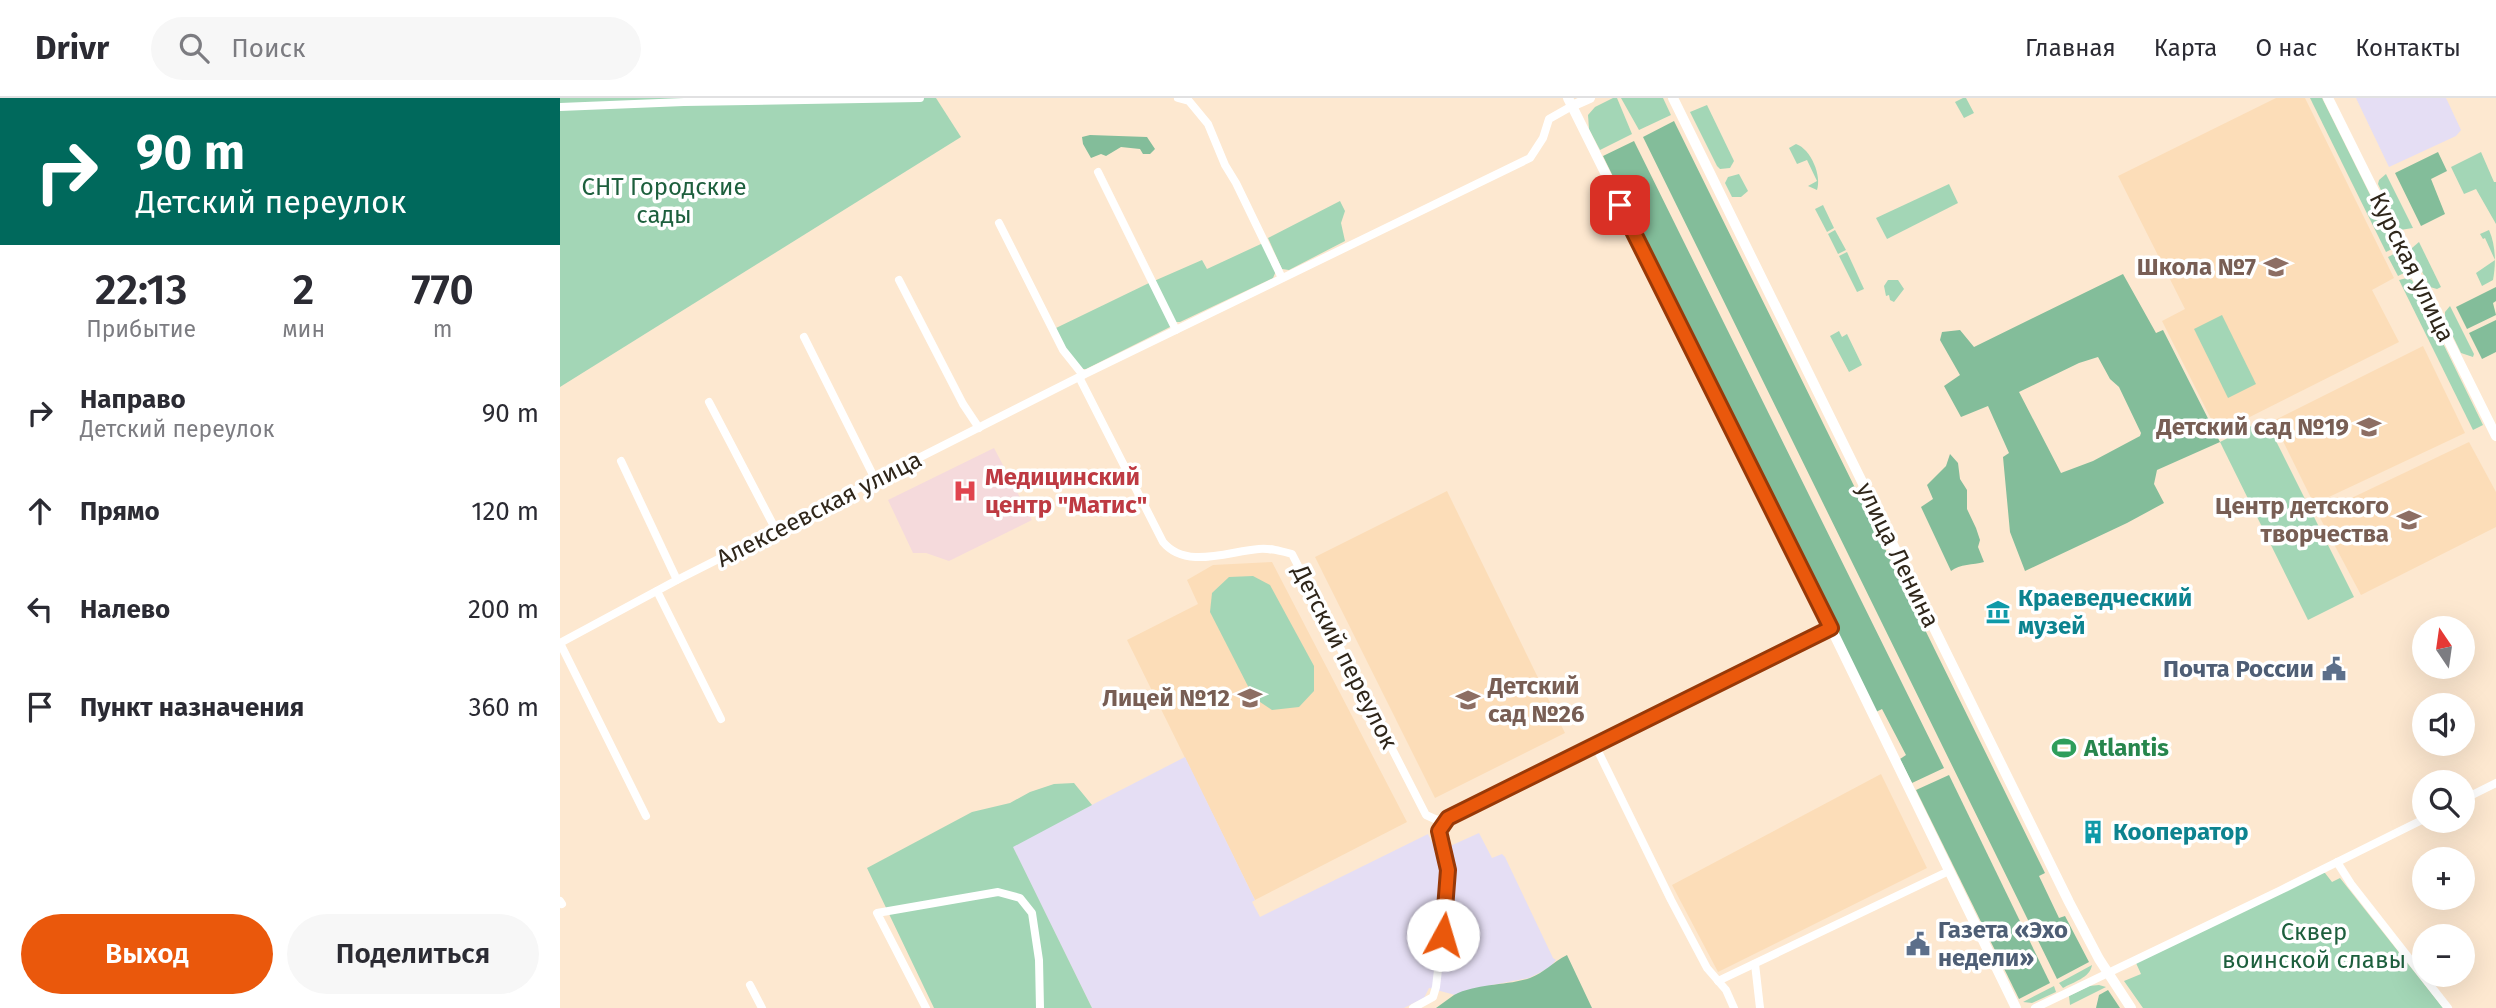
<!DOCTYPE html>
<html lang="ru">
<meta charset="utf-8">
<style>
:root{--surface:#fff;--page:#f7f7f7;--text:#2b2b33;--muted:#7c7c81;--line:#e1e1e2;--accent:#ea580c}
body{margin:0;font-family:"Fira Sans",sans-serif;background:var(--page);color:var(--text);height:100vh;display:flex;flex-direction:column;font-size:26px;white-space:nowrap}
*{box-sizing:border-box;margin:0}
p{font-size:23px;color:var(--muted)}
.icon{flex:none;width:38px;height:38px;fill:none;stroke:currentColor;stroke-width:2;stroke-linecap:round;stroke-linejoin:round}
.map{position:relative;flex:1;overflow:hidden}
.sheet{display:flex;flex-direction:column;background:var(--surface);width:560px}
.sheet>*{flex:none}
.guide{background:#00695c;color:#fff;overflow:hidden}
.needle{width:46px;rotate:347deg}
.buttons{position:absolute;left:1852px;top:518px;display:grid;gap:14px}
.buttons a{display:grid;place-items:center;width:63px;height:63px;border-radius:50%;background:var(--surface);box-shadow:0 7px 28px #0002;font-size:35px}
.pin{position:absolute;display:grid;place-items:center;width:60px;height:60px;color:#fff;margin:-30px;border-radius:14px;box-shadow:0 4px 10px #0006}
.me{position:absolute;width:77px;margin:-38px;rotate:6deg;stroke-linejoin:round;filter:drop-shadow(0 0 5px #0008)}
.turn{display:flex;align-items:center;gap:24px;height:147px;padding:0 21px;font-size:32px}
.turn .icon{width:91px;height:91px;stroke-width:2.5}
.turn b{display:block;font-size:49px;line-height:60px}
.eta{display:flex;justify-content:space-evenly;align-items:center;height:119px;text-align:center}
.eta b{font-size:42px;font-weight:600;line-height:49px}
.cta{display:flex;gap:14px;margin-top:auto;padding:14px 21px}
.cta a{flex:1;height:80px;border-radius:42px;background:var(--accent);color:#fff;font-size:28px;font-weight:600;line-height:80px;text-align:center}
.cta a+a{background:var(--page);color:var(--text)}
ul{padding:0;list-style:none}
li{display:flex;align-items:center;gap:21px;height:98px;padding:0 21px}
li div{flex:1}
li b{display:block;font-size:26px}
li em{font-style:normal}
header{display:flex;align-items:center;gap:42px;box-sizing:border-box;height:98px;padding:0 35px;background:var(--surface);border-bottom:2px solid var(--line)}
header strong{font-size:33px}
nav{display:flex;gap:38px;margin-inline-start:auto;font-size:24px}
.search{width:490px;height:63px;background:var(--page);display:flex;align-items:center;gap:18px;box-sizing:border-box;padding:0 24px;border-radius:38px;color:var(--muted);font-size:26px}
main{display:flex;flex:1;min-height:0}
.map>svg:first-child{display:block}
.built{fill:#fcddb8}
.industrial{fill:#e5def4}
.medical{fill:#f5dadc}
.green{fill:#a3d6b6}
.forest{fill:#83bd9a;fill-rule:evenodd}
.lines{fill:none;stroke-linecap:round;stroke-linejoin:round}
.street{stroke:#fff;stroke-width:8}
.secondary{stroke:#fff;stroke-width:10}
.route-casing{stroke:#983908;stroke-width:18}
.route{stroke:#ea580c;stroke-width:12}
.labels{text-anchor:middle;stroke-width:7;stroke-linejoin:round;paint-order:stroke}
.park-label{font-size:24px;fill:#1d5f3d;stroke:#fff}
.education-label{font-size:24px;font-weight:bold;fill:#785e54;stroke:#fff;text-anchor:end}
.street-label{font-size:24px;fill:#2f261a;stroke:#fff}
.health-label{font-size:24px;font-weight:bold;fill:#be3a42;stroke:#fff;text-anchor:start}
.culture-label{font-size:24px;font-weight:bold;fill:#0d838f;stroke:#fff;text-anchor:start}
.service-label{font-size:24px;font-weight:bold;fill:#4e5e75;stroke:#fff;text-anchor:end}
.leisure-label{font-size:24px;font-weight:bold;fill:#27864d;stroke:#fff;text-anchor:start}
</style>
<header>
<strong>Drivr</strong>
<div class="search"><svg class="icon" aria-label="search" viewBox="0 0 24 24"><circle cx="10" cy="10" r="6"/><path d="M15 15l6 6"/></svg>Поиск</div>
<nav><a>Главная</a><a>Карта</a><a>О нас</a><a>Контакты</a></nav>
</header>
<main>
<section class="sheet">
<div class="guide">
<div class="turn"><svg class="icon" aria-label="right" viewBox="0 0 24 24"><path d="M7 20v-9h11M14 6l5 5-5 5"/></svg><div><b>90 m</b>Детский переулок</div></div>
</div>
<div class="eta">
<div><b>22:13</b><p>Прибытие</p></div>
<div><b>2</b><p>мин</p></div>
<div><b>770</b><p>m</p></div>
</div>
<ul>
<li><svg class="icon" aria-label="right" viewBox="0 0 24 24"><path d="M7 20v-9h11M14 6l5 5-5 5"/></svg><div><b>Направо</b><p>Детский переулок</p></div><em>90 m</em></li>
<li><svg class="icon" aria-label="ahead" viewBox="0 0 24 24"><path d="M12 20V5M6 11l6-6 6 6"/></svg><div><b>Прямо</b></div><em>120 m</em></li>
<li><svg class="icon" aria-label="left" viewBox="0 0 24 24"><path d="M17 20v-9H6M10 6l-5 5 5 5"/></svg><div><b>Налево</b></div><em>200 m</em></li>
<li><svg class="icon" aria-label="arrive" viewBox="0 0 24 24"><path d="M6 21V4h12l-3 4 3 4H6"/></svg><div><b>Пункт назначения</b></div><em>360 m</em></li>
</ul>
<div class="cta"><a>Выход</a><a>Поделиться</a></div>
</section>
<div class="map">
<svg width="1936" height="910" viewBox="0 0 1936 910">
<rect width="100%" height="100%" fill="#fde8d0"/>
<!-- built -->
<g class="built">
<polygon points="1716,0 1745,0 1834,180 1812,192 1839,244 1658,335 1602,223 1625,211 1558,78"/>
<polygon points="1863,248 1905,335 1754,406 1713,323"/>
<polygon points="1909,344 1936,394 1936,429 1801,497 1758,416"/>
<polygon points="887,393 1005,635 875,700 755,459"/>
<polygon points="712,464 847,724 695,802 567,542 638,506 627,482 653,467"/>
<polygon points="1321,676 1367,770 1158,874 1112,787"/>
</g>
<!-- industrial -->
<g class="industrial">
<polygon points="1796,0 1886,0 1901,32 1896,38 1829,69"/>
<polygon points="625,659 695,802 692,804 700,819 868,736 877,754 919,735 932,760 942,756 945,759 993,860 996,862 989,870 969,880 922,889 895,897 869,890 864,900 844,910 532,910 452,748"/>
</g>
<!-- medical -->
<polygon class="medical" points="434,350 472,422 389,463 366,455 353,455 328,402"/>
<!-- green -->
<g class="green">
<polygon points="0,0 376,0 401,39 0,289"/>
<polygon points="1053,0 1057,0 1072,36 1040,52 1029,31 1028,17 1035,9"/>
<polygon points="1061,0 1103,0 1111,17 1079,32"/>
<polygon points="1403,0 1406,0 1414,15 1404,20 1395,4"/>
<polygon points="1750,0 1762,0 1836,149 1826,154"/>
<polygon points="1147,7 1174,63 1170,70 1160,71 1157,68 1130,14"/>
<path d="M1236 46C1251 51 1262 78 1257 92L1248 88 1257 83 1247 62 1237 66 1229 50Z"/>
<polygon points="1921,54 1934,84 1936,84 1936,126 1916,91 1904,96 1891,69"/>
<polygon points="1179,76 1188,93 1181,99 1172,99 1165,85 1168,79"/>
<polygon points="1826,76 1853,130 1840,132 1818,86 1819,82"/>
<polygon points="1389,86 1398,105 1327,141 1316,120"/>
<polygon points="780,103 785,113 781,125 785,143 729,172 722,171 708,140"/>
<polygon points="1263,107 1274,130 1267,134 1255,111"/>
<polygon points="1275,132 1286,152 1278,156 1268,136"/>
<path d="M1929 132C1936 148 1936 166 1933 182L1922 188 1916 175 1935 162 1925 140 1923 141 1920 136Z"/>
<polygon points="1859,144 1881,189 1877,191 1870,189 1852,154 1852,150"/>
<polygon points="703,145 716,173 713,180 620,224 615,224 594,183 642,162 647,171"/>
<polygon points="1287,154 1304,191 1297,194 1279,158"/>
<polygon points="1838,154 1845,167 1844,175 1838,178 1828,159"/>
<polygon points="1847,180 1852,182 1923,327 1913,332 1839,182"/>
<polygon points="1328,182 1338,182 1344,191 1334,204 1330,202 1329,197 1326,198 1324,188"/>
<polygon points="589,185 612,228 526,271 522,271 504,248 496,230"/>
<polygon points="1890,208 1914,256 1913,259 1901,255 1885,222 1885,214"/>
<polygon points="1662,217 1696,286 1668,300 1634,231"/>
<polygon points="1279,233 1282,239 1287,236 1302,267 1289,274 1270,238"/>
<polygon points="1705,321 1794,499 1748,522 1660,344"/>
<polygon points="693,478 710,487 754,568 754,593 739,609 712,612 694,600 650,514 652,495 669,479"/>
<polygon points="514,685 532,707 453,749 532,910 374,910 307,770 412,714 450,705 470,694 494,686"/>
<polygon points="1761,775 1765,775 1772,784 1780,780 1883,910 1583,910 1564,883 1581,876 1576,865"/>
<path d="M1532 867C1530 880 1513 884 1503 890L1499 885Z"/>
<polygon points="1539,887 1546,889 1510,907 1509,898 1529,888"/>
<polygon points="1494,888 1496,894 1472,905 1463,904"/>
</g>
<!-- forest -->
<g class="forest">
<polygon points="1114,23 1485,775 1479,778 1499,820 1505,818 1529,864 1497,881 1083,39"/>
<polygon points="530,37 587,39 595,51 590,56 583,56 580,51 561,49 546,58 541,56 531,60 523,46 522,39"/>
<polygon points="1074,43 1384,670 1352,685 1340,661 1346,657 1322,611 1316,614 1043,58"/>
<polygon points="1878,54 1887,73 1871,81 1885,116 1861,128 1835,75"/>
<path d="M1563 176 1596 235 1603 232 1660 344 1597 372 1594 386 1604 405 1567 425 1465 473 1450 434 1443 359 1449 355 1428 308 1401 319 1384 288 1400 277 1380 242 1382 234 1400 232 1414 249ZM1538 259 1550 281 1559 289 1581 335 1580 338 1533 363 1501 375 1459 294 1519 265Z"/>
<polygon points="1936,189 1936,203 1933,205 1936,217 1907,231 1896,209"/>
<polygon points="1936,222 1936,254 1922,261 1909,235"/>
<path d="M1390 356 1398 365 1400 381 1407 392V411L1416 430 1420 442 1418 449 1424 464C1413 467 1400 466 1391 473L1361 409 1373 401 1367 387 1386 368Z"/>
<polygon points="1389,677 1490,885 1459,901 1356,692"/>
<path d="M1007 857 1032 910H876C882 906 888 901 894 897 917 885 946 888 970 880 984 875 993 864 1007 857Z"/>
<polygon points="1548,892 1560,910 1536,910 1539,897"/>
</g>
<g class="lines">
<!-- street -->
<g class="street">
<polyline points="618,0 629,3 648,26 665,67 676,85 722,180"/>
<path d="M1012 8 989 21 983 40 970 60 519 279 603 444C626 472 669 453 699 451 711 450 721 453 732 456L866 717 877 722 888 720 1271 530"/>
<polyline points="0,9 124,4 360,0"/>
<polyline points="538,74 616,232"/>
<polyline points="439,125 503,252 523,277"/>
<polyline points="339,182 403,306 419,330"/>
<polyline points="244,239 316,383"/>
<polyline points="149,304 217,434"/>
<polyline points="61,363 117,482"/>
<polyline points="97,493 161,621"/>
<polyline points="0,545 117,482 519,279"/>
<polyline points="0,545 86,718"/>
<polyline points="1035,647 1111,802 1147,870 1166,892 1174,910"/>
<polyline points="1902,702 1936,685"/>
<polyline points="1777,764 1791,786 1888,910"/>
<polyline points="0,803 2,806"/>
<polyline points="1195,866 1200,910"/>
<polyline points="1158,883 1389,773"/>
<polyline points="190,887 202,910"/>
<polyline points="366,910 317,815 438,794 460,800 472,815 479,862 480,910"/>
<polyline points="853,910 873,899 876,889 888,786 888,772 879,733 888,720"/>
<polyline points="1475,910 1721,792 1864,721"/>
</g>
<!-- secondary -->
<g class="secondary">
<polyline points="1008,0 1271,530 1456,910"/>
<polyline points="1113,0 1509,804 1539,861 1571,910"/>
<polyline points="1768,0 1936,338"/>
<polyline points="1012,8 1030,0"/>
</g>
</g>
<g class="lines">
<!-- route casing -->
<g class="route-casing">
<polyline id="route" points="883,837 888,772 879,733 888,720 1271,530 1060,107"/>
</g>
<!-- route -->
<use href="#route" class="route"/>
</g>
<!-- icons -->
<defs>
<g id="school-bare" transform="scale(1.89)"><path d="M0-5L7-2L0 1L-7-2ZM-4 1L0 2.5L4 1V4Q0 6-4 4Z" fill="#8d6e63" stroke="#fff" stroke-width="2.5" paint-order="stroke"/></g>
<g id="hospital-bare" transform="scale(1.89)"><path d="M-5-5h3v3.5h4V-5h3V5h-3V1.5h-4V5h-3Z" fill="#e0444e" stroke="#fff" stroke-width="2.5" paint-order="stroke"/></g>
<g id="museum-bare" transform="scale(1.89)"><path d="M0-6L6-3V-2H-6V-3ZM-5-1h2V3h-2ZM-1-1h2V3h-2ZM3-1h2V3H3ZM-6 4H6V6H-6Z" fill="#0f9aa8" stroke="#fff" stroke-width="2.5" paint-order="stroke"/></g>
<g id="civic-bare" transform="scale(1.89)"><path d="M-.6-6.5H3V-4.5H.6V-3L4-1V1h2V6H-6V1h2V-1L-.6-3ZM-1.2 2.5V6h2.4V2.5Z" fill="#5c6f8a" stroke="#fff" stroke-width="2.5" paint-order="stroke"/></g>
<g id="stadium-bare" transform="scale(1.89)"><path d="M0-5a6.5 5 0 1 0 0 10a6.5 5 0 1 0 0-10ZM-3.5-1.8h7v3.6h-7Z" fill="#2e9e5b" stroke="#fff" stroke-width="2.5" paint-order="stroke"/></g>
<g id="building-bare" transform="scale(1.89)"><path d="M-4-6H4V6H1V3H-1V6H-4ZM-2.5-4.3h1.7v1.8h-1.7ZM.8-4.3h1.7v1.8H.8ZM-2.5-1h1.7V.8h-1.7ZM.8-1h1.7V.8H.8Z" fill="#0f9aa8" stroke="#fff" stroke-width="2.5" paint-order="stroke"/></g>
</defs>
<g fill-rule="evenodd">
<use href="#school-bare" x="1716" y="169"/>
<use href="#school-bare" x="1809" y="329"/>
<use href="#hospital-bare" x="405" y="393"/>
<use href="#school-bare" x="1849" y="422"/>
<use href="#museum-bare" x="1438" y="514"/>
<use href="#civic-bare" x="1774" y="571"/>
<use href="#school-bare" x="690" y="600"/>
<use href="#school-bare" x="908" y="602"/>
<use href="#stadium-bare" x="1504" y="650"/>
<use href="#building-bare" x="1533" y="734"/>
<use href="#civic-bare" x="1358" y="846"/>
</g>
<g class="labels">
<!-- park labels -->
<g class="park-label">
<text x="104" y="97">СНТ Городские<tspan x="104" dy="28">сады</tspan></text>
<text x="1754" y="842">Сквер<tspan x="1754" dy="28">воинской славы</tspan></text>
</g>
<!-- education labels -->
<g class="education-label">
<text x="1696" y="177">Школа №7</text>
<text x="1789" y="337">Детский сад №19</text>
<text x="1829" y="416">Центр детского<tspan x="1829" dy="28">творчества</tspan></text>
<text x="928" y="596" text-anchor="start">Детский<tspan x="928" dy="28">сад №26</tspan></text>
<text x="670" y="608">Лицей №12</text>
</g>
<!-- street labels -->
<g class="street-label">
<text transform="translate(1852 169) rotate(64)" y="8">Курская улица</text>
<text transform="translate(259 411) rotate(-27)" y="8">Алексеевская улица</text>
<text transform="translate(1338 457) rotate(64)" y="8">улица Ленина</text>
<text transform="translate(785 559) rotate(63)" y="8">Детский переулок</text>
</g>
<!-- health labels -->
<g class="health-label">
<text x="425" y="387">Медицинский<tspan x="425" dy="28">центр "Матис"</tspan></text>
</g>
<!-- culture labels -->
<g class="culture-label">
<text x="1458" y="508">Краеведческий<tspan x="1458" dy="28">музей</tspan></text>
<text x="1553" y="742">Кооператор</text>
</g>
<!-- service labels -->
<g class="service-label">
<text x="1754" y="579">Почта России</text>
<text x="1378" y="840" text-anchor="start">Газета «Эхо<tspan x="1378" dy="28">недели»</tspan></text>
</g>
<!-- leisure labels -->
<g class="leisure-label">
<text x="1524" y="658">Atlantis</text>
</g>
</g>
</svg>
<div class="buttons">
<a><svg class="needle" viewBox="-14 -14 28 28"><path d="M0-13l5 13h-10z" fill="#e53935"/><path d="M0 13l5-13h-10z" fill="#7c7c81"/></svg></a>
<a><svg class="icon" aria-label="sound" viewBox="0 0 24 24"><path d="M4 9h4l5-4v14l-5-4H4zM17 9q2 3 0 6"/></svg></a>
<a><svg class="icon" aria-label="search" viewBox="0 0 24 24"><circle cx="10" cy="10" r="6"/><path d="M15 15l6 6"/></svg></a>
<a>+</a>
<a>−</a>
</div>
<div class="pin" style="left:1060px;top:107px;background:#d93025"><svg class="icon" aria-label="arrive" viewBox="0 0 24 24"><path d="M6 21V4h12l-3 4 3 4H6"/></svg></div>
<svg class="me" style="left:883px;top:837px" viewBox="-20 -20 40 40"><circle r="19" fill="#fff"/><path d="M0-13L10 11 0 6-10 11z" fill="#ea580c"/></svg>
</div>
</main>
